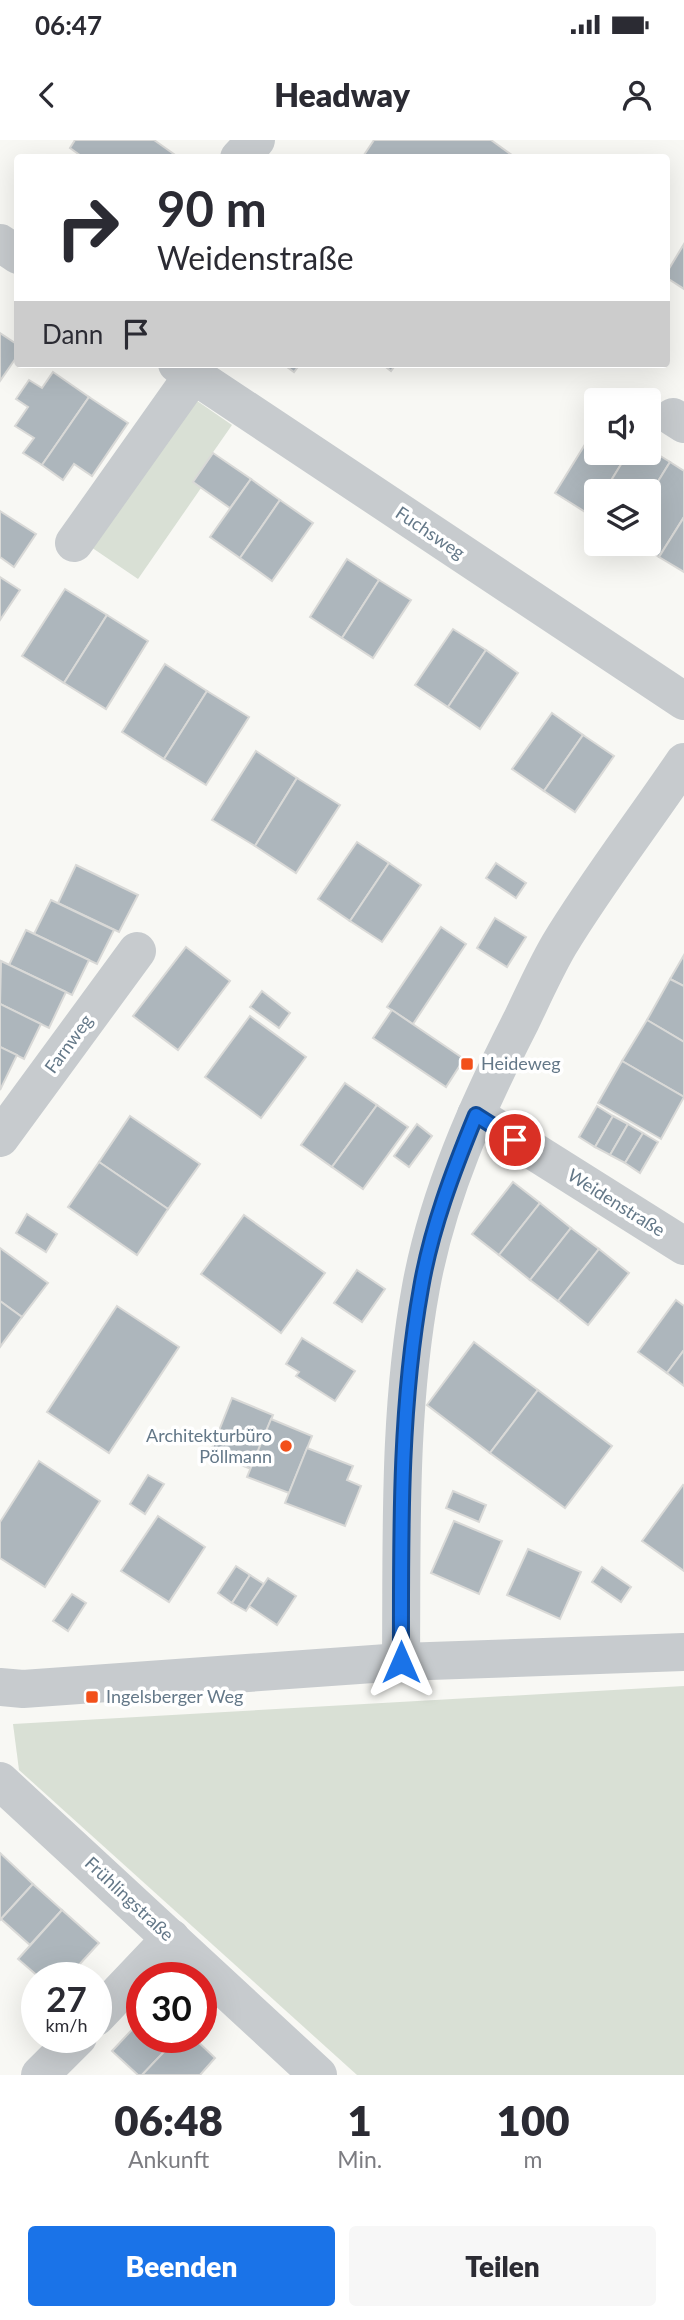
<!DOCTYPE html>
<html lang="de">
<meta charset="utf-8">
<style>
:root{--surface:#fff;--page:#f7f7f7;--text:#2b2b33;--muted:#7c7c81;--accent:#1a73e8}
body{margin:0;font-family:Lato,sans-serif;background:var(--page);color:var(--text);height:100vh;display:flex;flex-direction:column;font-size:26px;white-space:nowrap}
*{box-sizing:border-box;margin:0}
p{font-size:23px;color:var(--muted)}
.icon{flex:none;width:38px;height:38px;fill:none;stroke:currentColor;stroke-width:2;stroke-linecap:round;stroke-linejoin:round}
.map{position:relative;height:1935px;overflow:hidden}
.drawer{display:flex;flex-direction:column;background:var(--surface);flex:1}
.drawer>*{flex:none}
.top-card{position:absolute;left:14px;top:14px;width:656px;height:214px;border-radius:7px;box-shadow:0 7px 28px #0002;background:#fff;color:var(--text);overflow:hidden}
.buttons{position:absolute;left:584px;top:248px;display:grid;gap:14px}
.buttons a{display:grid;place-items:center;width:77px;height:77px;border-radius:7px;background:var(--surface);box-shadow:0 7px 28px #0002;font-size:35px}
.speed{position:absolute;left:21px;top:1822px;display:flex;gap:14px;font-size:35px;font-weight:700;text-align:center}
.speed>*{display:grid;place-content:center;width:91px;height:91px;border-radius:50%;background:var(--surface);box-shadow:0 7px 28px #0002;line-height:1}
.speed small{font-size:18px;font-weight:400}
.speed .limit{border:10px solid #d22;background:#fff;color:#111}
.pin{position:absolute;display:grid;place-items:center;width:60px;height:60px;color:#fff;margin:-30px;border:4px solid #fff;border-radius:50%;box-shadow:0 2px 7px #0007}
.me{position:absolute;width:77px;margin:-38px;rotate:0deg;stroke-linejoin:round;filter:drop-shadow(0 0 5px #0008)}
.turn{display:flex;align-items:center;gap:24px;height:147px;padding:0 28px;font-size:32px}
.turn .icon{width:91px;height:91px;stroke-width:2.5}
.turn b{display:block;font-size:49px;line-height:60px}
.then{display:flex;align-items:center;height:66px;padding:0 28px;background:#0003;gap:14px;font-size:26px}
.eta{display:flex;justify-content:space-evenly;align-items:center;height:119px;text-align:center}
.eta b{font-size:42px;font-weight:800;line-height:49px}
.action{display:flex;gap:14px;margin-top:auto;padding:14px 28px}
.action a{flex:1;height:80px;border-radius:7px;background:var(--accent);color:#fff;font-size:28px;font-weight:800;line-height:80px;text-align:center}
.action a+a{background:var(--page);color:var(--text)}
.status{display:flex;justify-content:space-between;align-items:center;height:49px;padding:0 35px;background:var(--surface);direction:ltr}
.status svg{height:19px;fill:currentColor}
header{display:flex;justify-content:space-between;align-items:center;height:91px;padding:0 28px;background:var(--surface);font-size:32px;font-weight:800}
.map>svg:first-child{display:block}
.green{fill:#d9e0d5}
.building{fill:#adb6bc;stroke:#d9d9d7;stroke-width:2}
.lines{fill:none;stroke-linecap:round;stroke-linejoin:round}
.minor{stroke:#c7cbce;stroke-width:38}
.route-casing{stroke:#114b97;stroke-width:18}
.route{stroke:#1a73e8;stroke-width:12}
.poi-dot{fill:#f2501a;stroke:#fff;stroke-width:2.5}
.labels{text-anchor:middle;stroke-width:7;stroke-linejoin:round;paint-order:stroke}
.street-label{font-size:18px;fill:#647888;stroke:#fff}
.poi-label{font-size:18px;fill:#647888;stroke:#fff;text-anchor:start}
</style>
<div class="status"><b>06:47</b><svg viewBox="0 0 49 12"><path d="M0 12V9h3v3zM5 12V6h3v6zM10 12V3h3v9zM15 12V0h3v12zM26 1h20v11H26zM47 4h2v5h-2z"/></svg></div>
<header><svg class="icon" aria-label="back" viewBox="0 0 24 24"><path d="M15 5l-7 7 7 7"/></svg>Headway<svg class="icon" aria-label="person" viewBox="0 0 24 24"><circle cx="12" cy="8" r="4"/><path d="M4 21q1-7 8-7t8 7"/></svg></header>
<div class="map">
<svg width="684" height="1935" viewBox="0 0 684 1935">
<rect width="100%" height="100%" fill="#f8f8f4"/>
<!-- green -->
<g class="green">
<polygon points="190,256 232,285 193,341 201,348 138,439 88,405"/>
<polygon points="684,1546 684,1935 357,1935 19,1630 13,1584"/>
</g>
<!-- building -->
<g class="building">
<polygon points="75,0 154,0 178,17 84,18 70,8"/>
<polygon points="374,0 491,0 516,18 362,18"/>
<polygon points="684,104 684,149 667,138 667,132"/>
<polygon points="0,193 18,205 18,215 0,241"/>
<polygon points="283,224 300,224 294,232"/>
<polygon points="382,224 396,224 391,231"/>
<polygon points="53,232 89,257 42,325 23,313 34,298 15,286 28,267 16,259 29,240 42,248"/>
<polygon points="89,257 128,283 92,336 74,324 63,340 42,325"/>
<polygon points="597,285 597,313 628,313 604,352 597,352 597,364 590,375 555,353"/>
<polygon points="649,309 670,322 649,356 649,352 604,352 628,313 649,313"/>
<polygon points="213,313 251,339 230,368 193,342"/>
<polygon points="670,322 684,331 684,377 659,417 638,404 649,404 649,356"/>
<polygon points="251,339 280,360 240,418 210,397"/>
<polygon points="280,360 313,383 272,441 240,418"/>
<polygon points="597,364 597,379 590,375"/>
<polygon points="0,371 36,394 14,427 0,417"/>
<polygon points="684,377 684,432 659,417"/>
<polygon points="347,419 379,440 342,498 310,477"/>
<polygon points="0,437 20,450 0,480"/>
<polygon points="379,440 411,460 373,518 342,498"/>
<polygon points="65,449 107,475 64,543 22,516"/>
<polygon points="107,475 148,501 106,569 64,543"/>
<polygon points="453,489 486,510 448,567 415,545"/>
<polygon points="486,510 518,533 480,589 448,567"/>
<polygon points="165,524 207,551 164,619 122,592"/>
<polygon points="207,551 249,577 206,645 164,619"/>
<polygon points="552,573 583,595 544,651 512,629"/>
<polygon points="583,595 614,616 575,672 544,651"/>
<polygon points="256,611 297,638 255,706 212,680"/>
<polygon points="297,638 340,665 296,733 255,706"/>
<polygon points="357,702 389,723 350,781 318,759"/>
<polygon points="389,723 421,745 382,802 350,781"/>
<polygon points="496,723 526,743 516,758 486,738"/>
<polygon points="76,725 138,755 119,792 58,763"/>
<polygon points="51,760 114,790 97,824 34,794"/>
<polygon points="495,778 526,797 507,827 477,808"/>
<polygon points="441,787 466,804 413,884 387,867"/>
<polygon points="26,790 89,820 72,855 9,825"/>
<polygon points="186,807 230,841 178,910 133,876"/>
<polygon points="684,815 684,846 670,839"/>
<polygon points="1,821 66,852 49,888 0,864"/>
<polygon points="670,839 684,846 684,902 647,880"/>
<polygon points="262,851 290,873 279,888 250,867"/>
<polygon points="0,864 41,884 24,919 0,907"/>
<polygon points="392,870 464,919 446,947 373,898"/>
<polygon points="250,876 306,917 261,978 205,937"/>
<polygon points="647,880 684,902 684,957 622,921"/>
<polygon points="0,907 17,915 0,950"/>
<polygon points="622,921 684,957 661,999 598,963"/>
<polygon points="345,943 377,965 332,1027 301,1005"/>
<polygon points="377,965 408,987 363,1049 332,1027"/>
<polygon points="597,966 613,976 595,1007 579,997"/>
<polygon points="130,976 200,1024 168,1069 99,1022"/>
<polygon points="613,976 628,984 610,1015 595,1007"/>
<polygon points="417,984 432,996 409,1027 394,1016"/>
<polygon points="628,984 643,993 625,1023 610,1015"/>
<polygon points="643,993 658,1002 640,1033 625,1023"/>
<polygon points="99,1022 168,1069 137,1115 68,1067"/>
<polygon points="513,1042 540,1063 499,1115 472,1094"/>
<polygon points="540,1063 571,1088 530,1140 499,1115"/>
<polygon points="27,1074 57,1094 46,1112 16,1093"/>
<polygon points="244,1075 325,1133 281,1193 201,1134"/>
<polygon points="571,1088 599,1109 558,1161 530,1140"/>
<polygon points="0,1108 48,1143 22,1177 0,1161"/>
<polygon points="599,1109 629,1133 588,1185 558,1161"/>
<polygon points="357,1130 385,1149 362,1182 334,1163"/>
<polygon points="676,1160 684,1166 684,1210 667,1233 638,1212"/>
<polygon points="0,1161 22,1177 0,1207"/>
<polygon points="117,1166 179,1207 109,1313 47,1272"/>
<polygon points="302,1198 355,1231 335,1261 296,1236 299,1232 286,1224"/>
<polygon points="474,1202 538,1250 490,1313 427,1265"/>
<polygon points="684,1210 684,1246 667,1233"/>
<polygon points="538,1250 612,1306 565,1368 490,1313"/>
<polygon points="232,1258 273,1275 251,1329 210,1313"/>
<polygon points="271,1279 312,1296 289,1353 247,1337"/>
<polygon points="307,1308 353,1326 347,1340 361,1346 345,1386 285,1363"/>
<polygon points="39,1321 100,1361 45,1447 0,1418 0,1382"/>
<polygon points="148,1335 164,1344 145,1374 130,1364"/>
<polygon points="683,1345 684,1346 684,1431 642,1401"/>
<polygon points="453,1351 486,1365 479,1382 446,1368"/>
<polygon points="158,1376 205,1407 169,1462 121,1431"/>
<polygon points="454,1381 502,1401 479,1454 431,1433"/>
<polygon points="528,1409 581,1432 560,1479 507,1455"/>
<polygon points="236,1426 250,1435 232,1463 218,1453"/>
<polygon points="602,1427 631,1447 621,1462 592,1442"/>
<polygon points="250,1435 264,1444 246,1471 232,1463"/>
<polygon points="268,1438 296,1456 277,1485 249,1466"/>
<polygon points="72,1454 86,1463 68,1491 53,1481"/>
<polygon points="0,1713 33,1744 0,1780"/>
<polygon points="33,1744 62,1770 30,1805 1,1779"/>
<polygon points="62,1770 99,1803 67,1838 40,1838 18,1819"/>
<polygon points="142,1879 142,1897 178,1897 142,1935 138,1935 112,1911"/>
<polygon points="178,1897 193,1897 215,1918 200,1935 142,1935"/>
</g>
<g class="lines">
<!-- minor -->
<g class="minor">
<polyline points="239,18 256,0"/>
<polyline points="0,103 18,115"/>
<polyline points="177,224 684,561"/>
<polyline points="673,277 684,284"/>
<polyline points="74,403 193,235"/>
<polyline points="476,975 684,1106"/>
<polyline points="0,998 137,811"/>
<path d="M401 1522C402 1397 398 1271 421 1147 438 1054 478 965 521 881 533 856 545 829 559 805 597 742 643 683 684 622"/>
<polyline points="0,1547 23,1549 401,1522 684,1512"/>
<polyline points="0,1641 318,1935"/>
<polyline points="96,1877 171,1798"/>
<polyline points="40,1935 78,1897"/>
</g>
</g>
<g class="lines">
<!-- route casing -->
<g class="route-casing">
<path id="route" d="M401 1522C401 1397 399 1271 421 1148 431 1089 453 1031 476 975L515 1000"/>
</g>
<!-- route -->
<use href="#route" class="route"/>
</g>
<!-- markers -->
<g class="poi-dot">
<rect x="460" y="917" width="14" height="14" rx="3.5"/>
<circle cx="286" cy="1306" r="7"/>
<rect x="85" y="1550" width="14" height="14" rx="3.5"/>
</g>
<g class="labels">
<!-- street labels -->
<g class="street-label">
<text transform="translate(430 393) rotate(34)" y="6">Fuchsweg</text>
<text transform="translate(69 904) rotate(-54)" y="6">Farnweg</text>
<text transform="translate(616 1063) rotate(32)" y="6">Weidenstraße</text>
<text transform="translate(129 1759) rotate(43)" y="6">Frühlingstraße</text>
</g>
<!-- poi labels -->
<g class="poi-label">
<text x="481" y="930">Heideweg</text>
<text x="272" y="1302" text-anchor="end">Architekturbüro<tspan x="272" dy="21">Pöllmann</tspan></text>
<text x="106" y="1563">Ingelsberger Weg</text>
</g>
</g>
</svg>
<div class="buttons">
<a><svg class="icon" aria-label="sound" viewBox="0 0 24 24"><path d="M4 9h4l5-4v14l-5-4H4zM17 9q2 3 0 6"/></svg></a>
<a><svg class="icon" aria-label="layers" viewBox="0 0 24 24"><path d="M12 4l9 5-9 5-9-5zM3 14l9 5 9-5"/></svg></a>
</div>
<div class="speed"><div>27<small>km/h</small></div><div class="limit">30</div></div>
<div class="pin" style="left:515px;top:1000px;background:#d93025"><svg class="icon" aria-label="arrive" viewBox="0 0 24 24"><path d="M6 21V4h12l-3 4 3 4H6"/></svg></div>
<svg class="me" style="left:401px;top:1522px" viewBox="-20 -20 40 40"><path d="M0-17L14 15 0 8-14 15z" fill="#1a73e8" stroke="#fff" stroke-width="4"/></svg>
<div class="top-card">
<div class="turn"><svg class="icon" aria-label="right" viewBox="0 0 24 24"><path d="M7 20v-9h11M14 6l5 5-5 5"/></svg><div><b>90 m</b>Weidenstraße</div></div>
<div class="then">Dann<svg class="icon" aria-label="arrive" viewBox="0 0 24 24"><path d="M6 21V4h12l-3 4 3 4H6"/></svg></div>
</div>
</div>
<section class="drawer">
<div class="eta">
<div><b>06:48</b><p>Ankunft</p></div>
<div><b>1</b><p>Min.</p></div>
<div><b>100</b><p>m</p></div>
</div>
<div class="action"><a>Beenden</a><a>Teilen</a></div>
</section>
